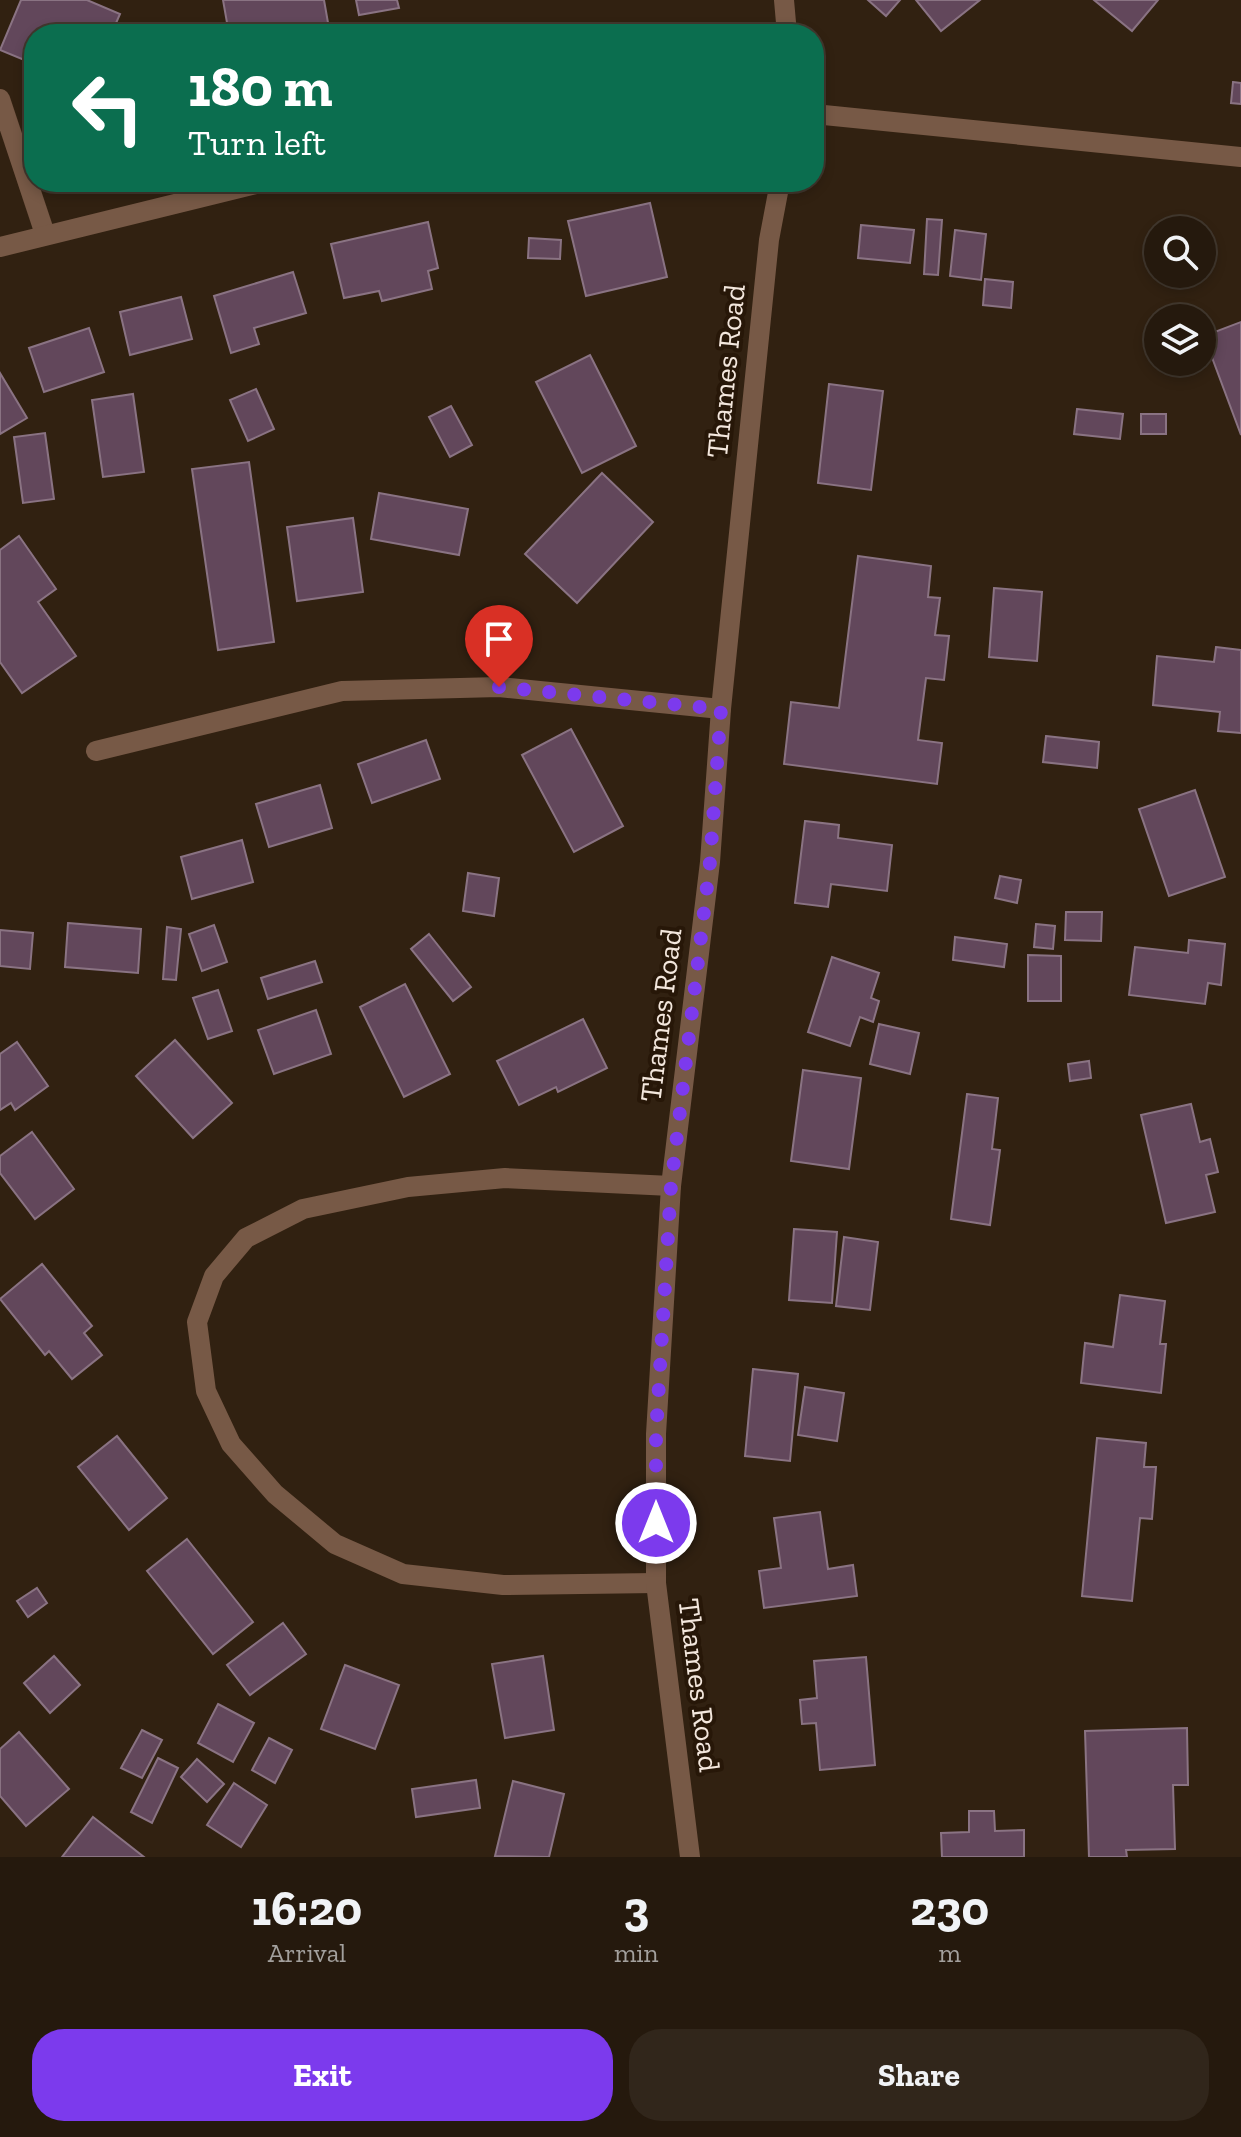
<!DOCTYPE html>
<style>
:root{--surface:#25190d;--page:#31261b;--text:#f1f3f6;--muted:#a3a09d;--line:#42382e;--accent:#7c3aed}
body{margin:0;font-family:"Zilla Slab",serif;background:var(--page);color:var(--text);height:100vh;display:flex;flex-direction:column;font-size:30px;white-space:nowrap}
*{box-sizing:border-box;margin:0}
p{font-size:26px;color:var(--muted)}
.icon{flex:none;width:44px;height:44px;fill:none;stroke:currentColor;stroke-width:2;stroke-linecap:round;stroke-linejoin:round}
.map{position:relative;height:1857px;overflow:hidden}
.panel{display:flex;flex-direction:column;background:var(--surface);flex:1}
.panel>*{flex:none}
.guide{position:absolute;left:24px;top:24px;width:800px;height:168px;border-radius:32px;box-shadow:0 4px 12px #0003,0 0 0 2px var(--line);background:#0b6e4f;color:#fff;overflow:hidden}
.controls{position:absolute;left:1144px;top:216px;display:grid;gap:16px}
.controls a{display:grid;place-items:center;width:72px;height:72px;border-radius:50%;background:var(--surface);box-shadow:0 4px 12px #0003,0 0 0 2px var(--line);font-size:40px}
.pin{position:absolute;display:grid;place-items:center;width:68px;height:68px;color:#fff;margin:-82px -34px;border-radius:50% 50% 50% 0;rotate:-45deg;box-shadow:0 0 8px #0007}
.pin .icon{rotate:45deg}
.me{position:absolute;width:88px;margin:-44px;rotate:0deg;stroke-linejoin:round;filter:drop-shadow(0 0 6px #0008)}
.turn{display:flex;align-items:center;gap:28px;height:168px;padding:0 32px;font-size:36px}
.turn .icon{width:104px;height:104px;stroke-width:2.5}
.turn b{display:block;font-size:56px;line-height:68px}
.eta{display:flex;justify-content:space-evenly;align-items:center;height:136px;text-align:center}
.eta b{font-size:48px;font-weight:800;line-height:56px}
.action{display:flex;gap:16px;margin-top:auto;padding:16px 32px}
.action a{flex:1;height:92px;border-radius:32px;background:var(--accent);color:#fff;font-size:32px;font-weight:800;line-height:92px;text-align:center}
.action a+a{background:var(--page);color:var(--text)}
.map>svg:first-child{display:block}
.building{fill:#62475b;stroke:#8a7383;stroke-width:2}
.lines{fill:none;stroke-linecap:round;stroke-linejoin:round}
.minor{stroke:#775946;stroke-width:20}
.route{stroke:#7c3aed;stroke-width:14;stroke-dasharray:0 25.2}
.labels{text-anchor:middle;stroke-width:8;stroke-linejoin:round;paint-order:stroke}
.street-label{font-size:30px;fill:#f3e7dd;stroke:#271708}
</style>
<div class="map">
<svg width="1241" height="1857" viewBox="0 0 1241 1857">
<rect width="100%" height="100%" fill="#312111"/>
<!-- building -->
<g class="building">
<polygon points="21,0 87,0 120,14 113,30 124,34 34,34 34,64 0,50"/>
<polygon points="223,0 324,0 330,34 229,34"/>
<polygon points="356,0 397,0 399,8 359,15"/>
<polygon points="868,0 900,0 886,16"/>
<polygon points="916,0 980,0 941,31"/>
<polygon points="1094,0 1158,0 1132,31"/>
<polygon points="1233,82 1241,83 1241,104 1231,103"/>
<polygon points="650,203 667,277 586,296 568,221"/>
<polygon points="927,219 942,220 938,275 924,274"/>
<polygon points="428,222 438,268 428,271 432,289 382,301 379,291 344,298 331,244"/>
<polygon points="861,225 914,230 910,263 858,258"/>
<polygon points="955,230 986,234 981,280 950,276"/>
<polygon points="529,238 561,240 560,259 528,258"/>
<polygon points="293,272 306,313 254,328 259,344 231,353 214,296"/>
<polygon points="985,279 1013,282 1011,308 983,305"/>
<polygon points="181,297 192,339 130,355 120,312"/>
<polygon points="1241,322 1241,435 1204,336"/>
<polygon points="89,328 104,372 44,392 29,348"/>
<polygon points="590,355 636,446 582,473 536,382"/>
<polygon points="0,373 27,418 0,434"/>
<polygon points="829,384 883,391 871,490 818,483"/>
<polygon points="256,389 274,429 248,441 230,400"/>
<polygon points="133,394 144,472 103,477 92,400"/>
<polygon points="451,406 472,445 450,457 429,417"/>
<polygon points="1077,409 1123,414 1120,439 1074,434"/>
<rect x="1141" y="414" width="25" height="20"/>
<polygon points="45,433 54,499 23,503 14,437"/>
<polygon points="249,462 274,642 218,650 192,469"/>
<polygon points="602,473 653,522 577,603 525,554"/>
<polygon points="379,493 468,509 459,555 371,539"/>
<polygon points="353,518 363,592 297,601 287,527"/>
<polygon points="19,536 56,589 38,602 76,656 22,693 0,662 0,550"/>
<polygon points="858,556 931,566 928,597 940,598 935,635 949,636 944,680 926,678 918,740 942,743 937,784 784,764 791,702 839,708"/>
<polygon points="994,588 1042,592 1037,661 989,657"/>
<polygon points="1216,647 1241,650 1241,733 1218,731 1220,712 1153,705 1157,656 1214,662"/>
<polygon points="571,729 623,826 574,852 522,755"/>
<polygon points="1046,736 1099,742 1097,768 1043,762"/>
<polygon points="426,740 440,779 372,803 358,764"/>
<polygon points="320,785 332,828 269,847 256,804"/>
<polygon points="1195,790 1225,877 1169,896 1139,809"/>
<polygon points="805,821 839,825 838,838 892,845 887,891 831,884 828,907 795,903"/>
<polygon points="242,840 253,882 192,899 181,857"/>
<polygon points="468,873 499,878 494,916 463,911"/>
<polygon points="1000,876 1021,880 1017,903 995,898"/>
<polygon points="1066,912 1102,912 1101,941 1065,940"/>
<polygon points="68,923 141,929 138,973 65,967"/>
<polygon points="1036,924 1055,926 1053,949 1034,947"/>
<polygon points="214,925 227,962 202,971 189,934"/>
<polygon points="167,927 181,929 176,980 163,979"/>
<polygon points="0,930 33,933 30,969 0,966"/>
<polygon points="429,934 471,987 453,1001 411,949"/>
<polygon points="955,937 1007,944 1004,967 953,960"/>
<polygon points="1189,940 1225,944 1221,985 1208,983 1205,1004 1129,995 1135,947 1188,953"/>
<polygon points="1028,955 1061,956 1061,1001 1028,1001"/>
<polygon points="832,957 879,973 871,998 879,1001 873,1022 860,1017 850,1046 808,1032"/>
<polygon points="315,961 322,982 268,999 261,978"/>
<polygon points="405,984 450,1074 404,1097 360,1007"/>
<polygon points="218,990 232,1031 208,1039 193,998"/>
<polygon points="316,1010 331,1054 274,1074 258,1030"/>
<polygon points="583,1019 607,1068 558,1092 556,1087 519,1105 497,1061"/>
<polygon points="879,1024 919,1033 910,1074 870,1064"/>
<polygon points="175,1040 232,1103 193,1138 136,1076"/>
<polygon points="17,1042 48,1086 15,1110 11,1103 0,1110 0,1054"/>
<polygon points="1089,1061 1091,1078 1070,1081 1068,1064"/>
<polygon points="803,1070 861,1078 849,1169 791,1161"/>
<polygon points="967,1094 998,1098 992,1149 1000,1150 990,1225 951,1219"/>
<polygon points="1191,1104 1200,1142 1210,1139 1218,1172 1206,1175 1215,1212 1166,1223 1141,1115"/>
<polygon points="32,1132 74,1189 35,1219 0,1173 0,1156"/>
<polygon points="794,1229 837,1232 832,1303 789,1300"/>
<polygon points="844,1237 878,1242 870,1310 836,1306"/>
<polygon points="42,1264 92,1326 84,1333 102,1355 72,1379 49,1351 45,1355 0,1299"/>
<polygon points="1120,1295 1165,1301 1160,1344 1166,1344 1161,1393 1081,1383 1085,1343 1113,1347"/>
<polygon points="753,1369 798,1374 790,1461 745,1456"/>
<polygon points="805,1387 844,1393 837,1441 798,1435"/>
<polygon points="117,1436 167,1498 129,1530 78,1467"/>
<polygon points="1097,1438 1146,1443 1144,1467 1156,1467 1152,1519 1140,1518 1132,1601 1082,1596"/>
<polygon points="820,1512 828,1569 853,1565 857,1596 764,1608 759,1571 781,1568 774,1518"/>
<polygon points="187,1539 253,1622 213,1654 147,1571"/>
<polygon points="37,1588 47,1603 28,1617 17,1601"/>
<polygon points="283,1623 306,1654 250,1695 227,1665"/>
<polygon points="54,1656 80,1685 50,1713 24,1683"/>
<polygon points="543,1656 554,1730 505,1738 492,1664"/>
<polygon points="866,1657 875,1765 820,1770 816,1723 802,1724 800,1700 817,1698 814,1661"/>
<polygon points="345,1665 399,1685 375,1749 321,1729"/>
<polygon points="218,1704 254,1723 233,1762 198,1743"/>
<polygon points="1187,1728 1188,1785 1173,1785 1175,1849 1126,1850 1127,1857 1089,1857 1085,1731"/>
<polygon points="142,1730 162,1740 142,1778 121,1768"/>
<polygon points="19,1732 69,1789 26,1826 0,1796 0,1749"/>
<polygon points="269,1738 292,1750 275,1783 252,1770"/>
<polygon points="158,1758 178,1768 152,1823 131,1812"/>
<polygon points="197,1759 224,1784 207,1802 181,1777"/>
<polygon points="476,1780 480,1808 416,1817 412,1789"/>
<polygon points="513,1781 564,1794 549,1857 495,1856"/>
<polygon points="234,1783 267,1805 241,1847 207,1825"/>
<polygon points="969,1811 994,1811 995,1831 1024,1830 1024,1857 942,1857 941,1833 969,1832"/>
<polygon points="93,1817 144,1857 62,1857"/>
</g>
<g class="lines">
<!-- minor -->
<g class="minor">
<polyline points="784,0 787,34"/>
<polyline points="0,99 45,234"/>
<polyline points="814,114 1241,157"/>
<polyline points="0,247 264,182"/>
<polyline points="96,751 342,691 499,687 721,709"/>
<polyline points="656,1583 503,1585 403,1574 335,1544 275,1494 231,1444 206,1391 197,1322 214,1276 246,1238 303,1209 408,1187 505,1178 671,1186"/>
<polyline points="690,1857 656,1583 656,1434 671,1186 710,862 721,709 769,240 780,182"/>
</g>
</g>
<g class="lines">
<!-- route -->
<polyline class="route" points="499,687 721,709 710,862 671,1186 656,1434 656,1523"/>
</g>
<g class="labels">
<!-- street labels -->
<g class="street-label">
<text transform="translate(726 371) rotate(-84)" y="10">Thames Road</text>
<text transform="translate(661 1015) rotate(-83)" y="10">Thames Road</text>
<text transform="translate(699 1685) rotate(83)" y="10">Thames Road</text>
</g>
</g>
</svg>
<div class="controls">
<a><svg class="icon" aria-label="search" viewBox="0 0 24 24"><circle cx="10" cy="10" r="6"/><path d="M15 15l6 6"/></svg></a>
<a><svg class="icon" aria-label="layers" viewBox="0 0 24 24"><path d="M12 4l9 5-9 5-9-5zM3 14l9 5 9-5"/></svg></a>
</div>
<div class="pin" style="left:499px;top:687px;background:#d93025"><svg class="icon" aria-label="arrive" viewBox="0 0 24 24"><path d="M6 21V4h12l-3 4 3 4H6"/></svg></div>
<svg class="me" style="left:656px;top:1523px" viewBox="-20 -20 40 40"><circle r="17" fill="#7c3aed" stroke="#fff" stroke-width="3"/><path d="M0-11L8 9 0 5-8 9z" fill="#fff"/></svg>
<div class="guide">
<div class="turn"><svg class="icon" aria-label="left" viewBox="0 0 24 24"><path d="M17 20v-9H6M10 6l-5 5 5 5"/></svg><div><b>180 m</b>Turn left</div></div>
</div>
</div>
<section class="panel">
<div class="eta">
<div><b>16:20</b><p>Arrival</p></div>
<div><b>3</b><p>min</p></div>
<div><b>230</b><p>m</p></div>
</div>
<div class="action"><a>Exit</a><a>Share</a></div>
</section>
